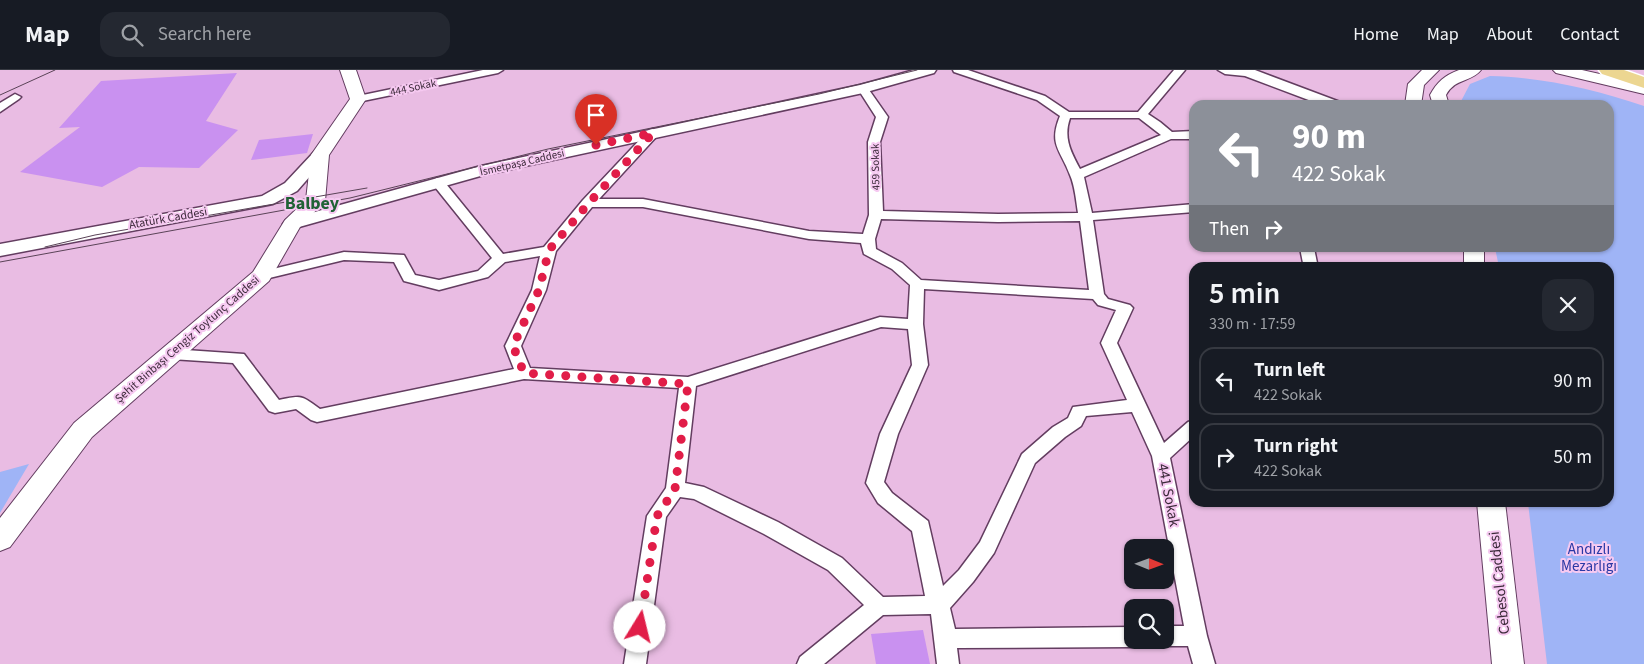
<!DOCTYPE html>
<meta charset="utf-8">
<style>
:root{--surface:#171b24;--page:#242831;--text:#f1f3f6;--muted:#9ea1a6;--line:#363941}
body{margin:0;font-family:"Source Sans 3",sans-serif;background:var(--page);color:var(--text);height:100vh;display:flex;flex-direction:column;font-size:19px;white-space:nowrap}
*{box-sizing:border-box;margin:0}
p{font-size:16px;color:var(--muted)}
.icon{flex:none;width:28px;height:28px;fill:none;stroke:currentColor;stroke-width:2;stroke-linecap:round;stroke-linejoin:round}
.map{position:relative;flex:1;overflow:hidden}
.side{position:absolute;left:1189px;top:192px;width:425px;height:245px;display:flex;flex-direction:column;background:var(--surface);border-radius:15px;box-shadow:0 1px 4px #0004}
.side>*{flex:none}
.banner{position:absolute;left:1189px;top:30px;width:425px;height:152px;border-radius:15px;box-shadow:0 1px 4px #0004;background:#8c9099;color:#fff;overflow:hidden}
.needle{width:32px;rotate:91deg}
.fabs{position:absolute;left:1124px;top:469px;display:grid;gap:10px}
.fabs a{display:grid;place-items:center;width:50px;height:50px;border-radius:10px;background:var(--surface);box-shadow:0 1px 4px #0004;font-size:25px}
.pin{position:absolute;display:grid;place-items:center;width:42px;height:42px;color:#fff;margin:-51px -21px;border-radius:50% 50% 50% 0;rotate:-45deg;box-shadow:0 0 5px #0007}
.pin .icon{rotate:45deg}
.me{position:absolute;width:55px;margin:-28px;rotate:9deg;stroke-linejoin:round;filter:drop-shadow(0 0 4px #0008)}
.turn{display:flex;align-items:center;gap:18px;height:105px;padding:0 20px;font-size:22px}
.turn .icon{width:65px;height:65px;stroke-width:2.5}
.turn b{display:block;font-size:35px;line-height:42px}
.then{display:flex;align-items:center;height:48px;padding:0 20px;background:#0003;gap:10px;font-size:19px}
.round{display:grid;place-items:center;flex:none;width:52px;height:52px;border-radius:15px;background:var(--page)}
.overview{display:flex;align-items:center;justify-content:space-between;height:85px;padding:0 20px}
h1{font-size:30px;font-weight:600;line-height:38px}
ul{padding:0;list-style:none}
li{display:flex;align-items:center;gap:15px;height:68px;margin:0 10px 8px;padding:0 10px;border:2px solid var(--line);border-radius:15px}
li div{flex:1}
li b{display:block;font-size:19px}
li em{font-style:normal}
header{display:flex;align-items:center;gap:30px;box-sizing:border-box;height:70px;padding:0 25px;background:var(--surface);border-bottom:1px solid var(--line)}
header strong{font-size:24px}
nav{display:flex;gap:28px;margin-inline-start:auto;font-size:18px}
.search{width:350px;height:45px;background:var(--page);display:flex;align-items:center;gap:12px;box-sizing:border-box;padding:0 18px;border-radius:15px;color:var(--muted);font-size:19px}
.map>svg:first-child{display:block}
.green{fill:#9fb4f6}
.building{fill:#c991f0}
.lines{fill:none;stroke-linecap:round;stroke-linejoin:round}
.minor-casing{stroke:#633d60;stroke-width:3}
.tertiary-casing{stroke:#633d60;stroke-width:3}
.secondary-casing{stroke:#633d60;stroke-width:2}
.primary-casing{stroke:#fff;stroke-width:3}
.minor{fill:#fff;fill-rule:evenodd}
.tertiary{fill:#fff;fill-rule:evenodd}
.secondary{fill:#fff;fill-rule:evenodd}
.primary{fill:#ecd691;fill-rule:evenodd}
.tram{stroke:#5a4357;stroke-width:1}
.route{stroke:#e11d48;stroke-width:9;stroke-dasharray:0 16.2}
.labels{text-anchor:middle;stroke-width:4;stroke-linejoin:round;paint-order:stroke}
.far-street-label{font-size:11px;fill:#3c2a3a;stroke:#f6c9f1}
.street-label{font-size:12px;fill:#3c2a3a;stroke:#f6c9f1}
.near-street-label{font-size:15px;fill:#3c2a3a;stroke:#f6c9f1}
.near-park-label{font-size:15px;fill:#2938a4;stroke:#f6c9f1}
.district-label{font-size:18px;font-weight:bold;fill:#206235;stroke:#f6c9f1}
</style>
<header>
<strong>Map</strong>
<div class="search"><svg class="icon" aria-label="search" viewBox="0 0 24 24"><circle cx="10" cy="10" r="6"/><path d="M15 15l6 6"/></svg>Search here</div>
<nav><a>Home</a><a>Map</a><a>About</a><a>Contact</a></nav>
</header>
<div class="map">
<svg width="1644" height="594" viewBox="0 0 1644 594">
<rect width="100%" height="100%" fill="#e9bce3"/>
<!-- green -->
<g class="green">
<path d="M1490 6C1542 7 1594 19 1644 36V594H1547L1528 433 1609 432V198L1499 197 1495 178H1609V35H1459L1470 14Z"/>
<polygon points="29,394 0,443 0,402"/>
</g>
<!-- building -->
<g class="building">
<polygon points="237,3 206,51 238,60 199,98 139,97 102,117 20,102 80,57 59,58 101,11"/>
<polygon points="313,64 307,83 251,90 259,70"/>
<polygon points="923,560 930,594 876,594 871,564"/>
</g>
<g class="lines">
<!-- minor casing -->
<g class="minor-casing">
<g id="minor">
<polygon points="483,0 503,0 498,3 358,32 352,29 358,26"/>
<path d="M953 0H968L1045 26 1069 42H1138L1174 0H1185L1148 44 1160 52 1172 62 1194 61V69H1171L1084 107 1092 143 1194 134V142L1093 150 1104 224 1108 229 1130 235 1133 238 1117 273 1164 373 1188 352 1194 350V366L1170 388 1207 566 1215 594H1193L1188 576H1165L1157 573 1156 570H1165V556H1184L1152 386 1132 342 1086 346 1081 356 1065 367 1035 393 994 483 973 512 950 538 955 559 1132 557V570H1141L1140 574 1132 577 957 578 959 594H937L931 544 883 545 824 594H797L800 587 864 535 828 500 764 464 694 429 680 427 666 447 646 594H624L647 446 666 418 679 318 524 309 317 352 311 350 296 339 275 343 269 341 233 293 171 289 165 288 163 284 165 280 171 279 244 284 279 330C302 325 301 325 320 339L514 299 505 276 532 220 540 186 505 192 488 207 439 220 404 211 394 192 344 190 261 210 256 209 254 206 256 203 344 182 404 185 415 205 439 210 478 201 492 188 431 112 437 108 442 109 503 184 544 177 583 130 649 60 653 59 659 63 657 66 599 129H643L809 161 863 164 869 145 868 72 876 47 858 19 863 16 867 17 888 47 880 72 883 141 998 144 1078 143C1076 131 1075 116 1070 105 1061 80 1048 75 1060 46L1037 30 954 2ZM1070 48H1139L1161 65 1080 99C1071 82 1063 68 1070 48ZM592 137H643L809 169 861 173 864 184 892 199 910 215 908 249 880 247 688 307 530 298 521 276 546 220 556 181ZM881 149 998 152 1080 151 1089 220 921 210 902 193 876 179 875 169ZM924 219 1093 229 1098 235 1116 240 1101 273 1127 330 1073 337 1068 348 1053 357 1022 384 980 472 959 500 943 516 928 451 892 423 884 412 898 364 928 295 923 254ZM881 257 908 259 912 295 880 364 866 413 878 433 912 461 925 526 883 527 842 488 778 452 704 417 685 413 696 316Z"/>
<polygon points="15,24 21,27 19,29 0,42 0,33"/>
<polygon points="1300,178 1314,178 1318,198 1304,198"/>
</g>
</g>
<!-- tertiary casing -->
<g class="tertiary-casing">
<g id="tertiary">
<polygon points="914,0 936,0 934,3 863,23 484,105 292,159 286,158 283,154 286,150 481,96 860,15"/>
<polygon points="1218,0 1255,0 1340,32 1342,35 1322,35 1245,6 1225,4"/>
<polygon points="320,80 326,82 328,85 326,88 297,121 273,134 0,186 0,174 262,126 285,113 314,82"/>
</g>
</g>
<!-- secondary casing -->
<g class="secondary-casing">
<g id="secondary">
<polygon points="340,0 356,0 366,29 329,85 325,131 300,157 269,211 92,367 10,477 0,481 0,448 74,353 253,202 285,150 306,130 311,85 350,29"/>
<polygon points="1422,0 1439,0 1424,15 1421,35 1405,35 1408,14"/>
<path d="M1459 0H1481C1472 12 1455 8 1446 25L1449 35H1433L1430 25C1437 12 1445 5 1459 0Z"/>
<polygon points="1553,0 1582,0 1644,14 1644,24 1556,3"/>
<rect x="1464" y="178" width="20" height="20"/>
<polygon points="1477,432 1505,432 1524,594 1492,594"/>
</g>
</g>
<!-- primary casing -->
<g class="primary-casing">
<polygon id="primary" points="1599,0 1624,0 1644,7 1644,18 1602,4"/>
</g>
<!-- minor -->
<use href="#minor" class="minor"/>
<!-- tertiary -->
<use href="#tertiary" class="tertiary"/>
<!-- secondary -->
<use href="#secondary" class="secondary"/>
<!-- primary -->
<use href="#primary" class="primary"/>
<!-- tram -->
<g class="tram">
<polyline points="0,25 55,0"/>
<polyline points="45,177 95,165 367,118"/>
<polyline points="0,192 350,128 548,79 819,24 917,0"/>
</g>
</g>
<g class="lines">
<!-- route -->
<polyline class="route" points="596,75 653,63 588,134 549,180 539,220 513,276 524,303 688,314 675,419 657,446 640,557"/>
</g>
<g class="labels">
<!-- far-street labels -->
<g class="far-street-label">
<text transform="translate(413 17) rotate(-12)" y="4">444 Sokak</text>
<text transform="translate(522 92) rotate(-13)" y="4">İsmetpaşa Caddesi</text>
<text transform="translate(875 97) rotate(-91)" y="4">459 Sokak</text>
</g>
<!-- street labels -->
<g class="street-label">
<text transform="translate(168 148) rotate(-10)" y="4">Atatürk Caddesi</text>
<text transform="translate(187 269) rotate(-41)" y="4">Şehit Binbaşı Cengiz Toytunç Caddesi</text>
</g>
<!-- near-street labels -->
<g class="near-street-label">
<text transform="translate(1169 425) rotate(79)" y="5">441 Sokak</text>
<text transform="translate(1499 513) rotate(-96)" y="5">Cebesol Caddesi</text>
</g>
<!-- near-park labels -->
<g class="near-park-label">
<text x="1589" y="484">Andızlı<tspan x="1589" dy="17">Mezarlığı</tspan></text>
</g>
<!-- district labels -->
<g class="district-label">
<text x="312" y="139">Balbey</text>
</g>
</g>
</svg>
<div class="fabs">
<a><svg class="needle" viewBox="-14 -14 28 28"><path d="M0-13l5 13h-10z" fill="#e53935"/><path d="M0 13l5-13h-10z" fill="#9ea1a6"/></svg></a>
<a><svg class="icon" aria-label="search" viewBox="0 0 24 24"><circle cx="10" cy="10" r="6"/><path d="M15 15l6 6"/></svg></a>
</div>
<div class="pin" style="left:596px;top:75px;background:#d93025"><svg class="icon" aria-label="arrive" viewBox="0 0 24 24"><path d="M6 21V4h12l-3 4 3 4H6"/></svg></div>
<svg class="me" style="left:640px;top:557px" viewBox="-20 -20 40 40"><circle r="19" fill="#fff"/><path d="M0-13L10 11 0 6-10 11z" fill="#e11d48"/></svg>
<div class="banner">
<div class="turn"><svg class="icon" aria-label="left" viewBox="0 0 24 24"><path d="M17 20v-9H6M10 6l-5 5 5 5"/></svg><div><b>90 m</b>422 Sokak</div></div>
<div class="then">Then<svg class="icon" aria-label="right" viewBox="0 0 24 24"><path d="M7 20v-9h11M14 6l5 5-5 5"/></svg></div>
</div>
<section class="side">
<div class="overview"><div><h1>5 min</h1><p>330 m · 17:59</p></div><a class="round"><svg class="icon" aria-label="close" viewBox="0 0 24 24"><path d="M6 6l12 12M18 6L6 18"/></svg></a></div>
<ul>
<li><svg class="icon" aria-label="left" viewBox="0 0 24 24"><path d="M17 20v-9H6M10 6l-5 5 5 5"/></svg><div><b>Turn left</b><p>422 Sokak</p></div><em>90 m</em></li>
<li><svg class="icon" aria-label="right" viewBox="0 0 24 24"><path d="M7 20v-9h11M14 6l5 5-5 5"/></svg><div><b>Turn right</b><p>422 Sokak</p></div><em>50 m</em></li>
</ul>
</section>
</div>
